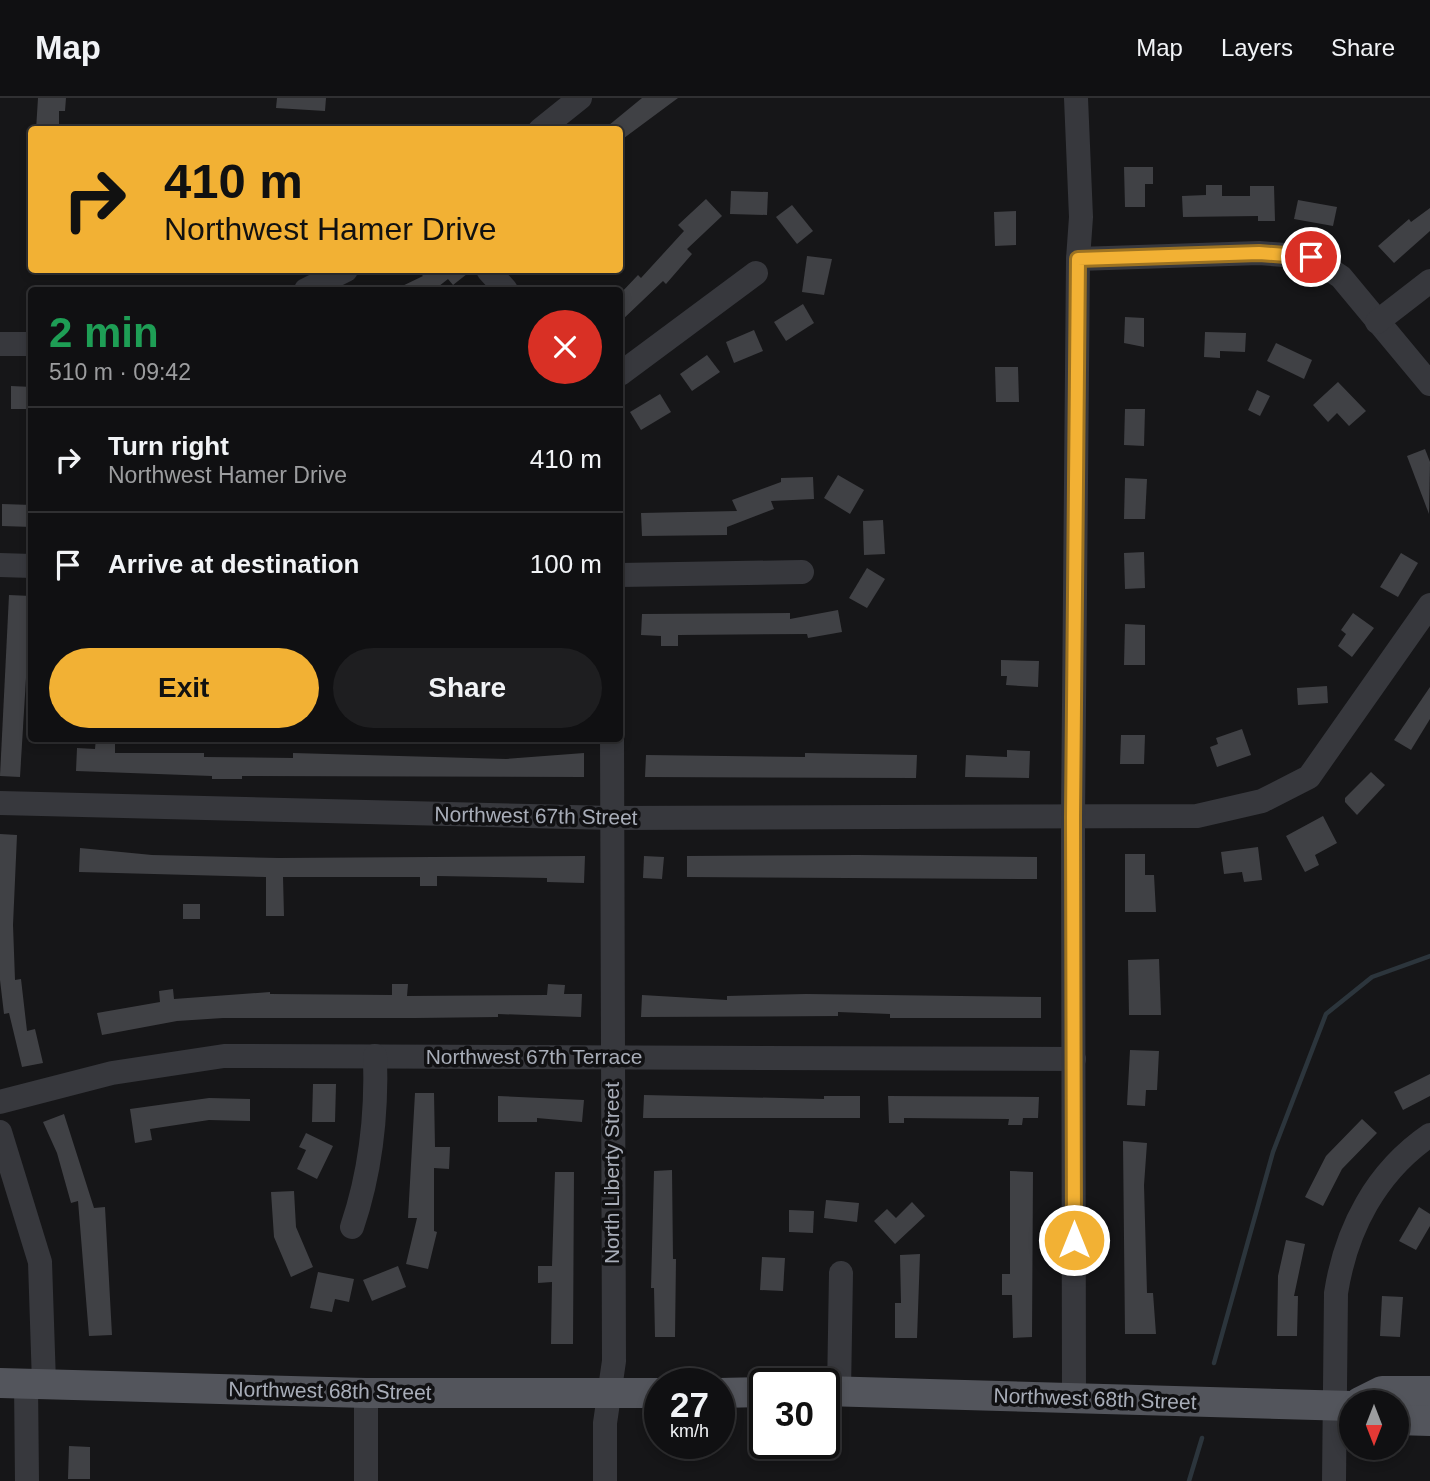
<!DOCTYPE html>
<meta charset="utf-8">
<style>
:root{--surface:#101012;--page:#1e1e20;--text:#f1f3f6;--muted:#9c9d9f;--line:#303032;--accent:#f2b134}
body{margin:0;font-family:Arial,sans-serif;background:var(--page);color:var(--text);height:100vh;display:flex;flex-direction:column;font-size:26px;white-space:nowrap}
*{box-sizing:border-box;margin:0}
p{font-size:23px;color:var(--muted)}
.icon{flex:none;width:38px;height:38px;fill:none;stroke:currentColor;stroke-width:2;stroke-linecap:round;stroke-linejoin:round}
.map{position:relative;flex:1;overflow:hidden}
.sheet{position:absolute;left:28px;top:189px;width:595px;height:455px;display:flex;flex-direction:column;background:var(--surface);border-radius:7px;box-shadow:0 4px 10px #0003,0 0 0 2px var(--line)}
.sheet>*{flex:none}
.top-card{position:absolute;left:28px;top:28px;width:595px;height:147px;border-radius:7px;box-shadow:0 4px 10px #0003,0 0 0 2px var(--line);background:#f2b134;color:#111;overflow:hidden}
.needle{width:46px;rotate:180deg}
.controls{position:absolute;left:1339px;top:1292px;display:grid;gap:14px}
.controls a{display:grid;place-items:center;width:70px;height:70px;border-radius:50%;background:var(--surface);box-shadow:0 4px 10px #0003,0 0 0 2px var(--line);font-size:35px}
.speed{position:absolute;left:644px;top:1270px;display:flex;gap:14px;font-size:35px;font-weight:700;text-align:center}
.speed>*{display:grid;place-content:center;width:91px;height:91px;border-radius:50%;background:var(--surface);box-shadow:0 4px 10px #0003,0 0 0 2px var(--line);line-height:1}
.speed small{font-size:18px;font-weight:400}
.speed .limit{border:4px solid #111;border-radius:10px;background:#fff;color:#111}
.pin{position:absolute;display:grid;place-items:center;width:60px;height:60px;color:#fff;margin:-30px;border:4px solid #fff;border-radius:50%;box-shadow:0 2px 7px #0007}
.me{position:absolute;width:77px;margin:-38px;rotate:0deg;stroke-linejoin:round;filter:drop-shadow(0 0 5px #0008)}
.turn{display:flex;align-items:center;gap:24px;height:147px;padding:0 21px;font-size:32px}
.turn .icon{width:91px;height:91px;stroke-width:2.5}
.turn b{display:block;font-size:49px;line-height:60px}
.round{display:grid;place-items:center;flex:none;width:74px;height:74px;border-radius:37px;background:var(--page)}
.overview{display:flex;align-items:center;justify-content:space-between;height:119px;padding:0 21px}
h1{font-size:42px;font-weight:600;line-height:52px;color:#1e9e55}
.button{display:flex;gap:14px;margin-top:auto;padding:14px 21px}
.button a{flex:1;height:80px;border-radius:42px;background:var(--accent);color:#111;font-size:28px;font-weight:600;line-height:80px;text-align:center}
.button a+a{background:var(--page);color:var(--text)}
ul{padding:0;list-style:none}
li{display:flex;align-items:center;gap:21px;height:105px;padding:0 21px;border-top:2px solid var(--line)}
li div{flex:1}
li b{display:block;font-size:26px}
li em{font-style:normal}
header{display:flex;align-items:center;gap:42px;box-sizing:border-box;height:98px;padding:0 35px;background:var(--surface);border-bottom:2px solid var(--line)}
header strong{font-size:33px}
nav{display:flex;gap:38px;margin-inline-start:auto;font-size:24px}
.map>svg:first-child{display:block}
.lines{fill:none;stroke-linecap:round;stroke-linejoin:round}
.stream{stroke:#2c353c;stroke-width:4.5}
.building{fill:#404145}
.minor{stroke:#37383d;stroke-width:24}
.major{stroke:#53555c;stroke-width:30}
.route-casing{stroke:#9d7322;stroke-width:18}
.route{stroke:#f2b134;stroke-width:12}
.labels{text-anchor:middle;stroke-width:7;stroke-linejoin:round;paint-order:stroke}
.street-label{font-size:21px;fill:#a8adb8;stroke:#111113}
</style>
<header>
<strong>Map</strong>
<nav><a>Map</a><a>Layers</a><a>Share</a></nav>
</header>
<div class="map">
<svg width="1430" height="1383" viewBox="0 0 1430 1383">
<rect width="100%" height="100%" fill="#161618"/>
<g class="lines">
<!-- stream -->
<g class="stream">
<polyline points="1214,1265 1273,1054 1326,916 1372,879 1430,858"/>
<polyline points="1189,1383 1202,1340"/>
</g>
</g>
<!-- building -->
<g class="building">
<polygon points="38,0 66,0 65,13 59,13 59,32 36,32"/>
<polygon points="277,0 326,0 325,13 276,10"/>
<polygon points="642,0 678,0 620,43 620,32 603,32"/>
<polygon points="1124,69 1153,69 1153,86 1145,86 1145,109 1125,109"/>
<polygon points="1206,87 1222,87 1222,98 1250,98 1250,88 1274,88 1275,123 1258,123 1258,118 1183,119 1182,98 1206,97"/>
<polygon points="731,93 768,94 767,117 730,116"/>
<polygon points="706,101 722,118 687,151 692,156 666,186 663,183 620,224 620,196 638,177 641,180 684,133 678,127"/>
<polygon points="1298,102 1337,109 1333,128 1294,121"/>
<polygon points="792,107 813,133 797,146 776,119"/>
<polygon points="1430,110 1430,133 1394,165 1378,148 1409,121 1411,124"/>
<polygon points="1016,113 1016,147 995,148 994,114"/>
<polygon points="807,158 832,161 824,197 802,194"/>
<polygon points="417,172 472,172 453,187 448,181 434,192 394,192 423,178"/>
<polygon points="803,206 814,225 786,243 774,224"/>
<polygon points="1125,219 1144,220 1144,249 1124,245"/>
<polygon points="754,232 763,253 734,265 726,244"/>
<polygon points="1205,234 1246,235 1245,254 1220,253 1220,260 1204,259"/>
<polygon points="1276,245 1312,262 1304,281 1267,263"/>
<polygon points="707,257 720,274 692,293 680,276"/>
<polygon points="995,269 1018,269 1019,304 996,304"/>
<polygon points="1338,284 1366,313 1349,328 1337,315 1328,324 1313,307"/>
<polygon points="11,288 32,289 32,311 11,311"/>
<polygon points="1257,292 1270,298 1260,318 1248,312"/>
<polygon points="660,296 671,314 641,332 630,314"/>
<polygon points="1125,311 1145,311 1144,348 1124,347"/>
<polygon points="1425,351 1430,364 1429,416 1407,358"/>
<polygon points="838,377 864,392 850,416 824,400"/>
<polygon points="813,379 814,401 771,403 774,411 727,429 727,437 642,438 641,415 737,413 732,402 781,384 781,380"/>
<polygon points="1125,380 1147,381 1145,421 1124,421"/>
<polygon points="2,406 32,407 32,429 2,428"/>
<polygon points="883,422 885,456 864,457 863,423"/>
<polygon points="1144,454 1145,490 1125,491 1124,455"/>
<polygon points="1401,455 1418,465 1398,499 1380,489"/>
<polygon points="867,470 885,481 867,510 849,500"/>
<polygon points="9,497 31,498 20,679 0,678"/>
<polygon points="838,512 842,534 808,540 807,536 678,537 678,548 661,548 661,538 641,537 642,516 790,515 790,521"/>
<polygon points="1353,515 1374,530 1352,559 1338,548 1346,536 1341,532"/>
<polygon points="1125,526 1145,527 1145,567 1124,567"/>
<polygon points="1001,562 1039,563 1038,589 1006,587 1007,578 1001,578"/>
<polygon points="1327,588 1328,605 1298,607 1297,590"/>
<polygon points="1430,589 1430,621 1411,652 1394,642"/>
<polygon points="1242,631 1251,657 1217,669 1210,649 1218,646 1216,640"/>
<polygon points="1121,637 1145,637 1144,666 1120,666"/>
<polygon points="96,640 115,640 115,655 204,655 204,659 293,660 293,655 506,661 584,655 584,679 242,678 242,681 212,681 212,678 76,673 77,650 95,651"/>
<polygon points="1007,652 1030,653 1029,680 965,679 966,657 1007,659"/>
<polygon points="805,655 917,657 916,680 645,679 646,657 805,659"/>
<polygon points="1371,674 1385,687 1357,717 1345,704 1345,700"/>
<polygon points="1323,718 1337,745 1315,757 1319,767 1305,774 1286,738"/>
<polygon points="0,736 17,737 13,827 15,882 21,881 27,933 35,931 43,965 22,969 9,915 4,916 0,882"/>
<polygon points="1258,749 1262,782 1244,784 1242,774 1224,776 1221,754"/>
<polygon points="80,750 152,757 279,760 585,758 584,785 547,784 547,780 437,778 437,788 420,788 420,779 283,779 284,818 266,818 266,779 79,774"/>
<polygon points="1125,756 1145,756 1145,777 1154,777 1156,814 1125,814"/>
<polygon points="858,757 1037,759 1037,781 687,779 687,758"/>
<polygon points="644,758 664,759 662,781 643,780"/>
<rect x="183" y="806" width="17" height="15"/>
<polygon points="1159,861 1161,917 1129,917 1128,862"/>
<polygon points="392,886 408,886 407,898 547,897 548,886 565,887 564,896 582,896 581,919 498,916 498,919 416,920 223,920 177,923 102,937 97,915 160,904 159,893 173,891 174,901 270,894 270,896 392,897"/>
<polygon points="806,896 1041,899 1041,920 890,920 890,916 838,914 838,918 641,919 642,897 727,902 727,898"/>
<polygon points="1130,952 1159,953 1157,992 1146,992 1145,1008 1127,1007"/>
<polygon points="1430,976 1430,998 1403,1012 1394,994"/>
<polygon points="313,986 336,986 335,1024 312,1024"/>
<polygon points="415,995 434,995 435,1049 450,1049 449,1071 434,1070 434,1133 437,1134 428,1171 406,1166 417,1120 408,1120"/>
<polygon points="644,997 824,1001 824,998 860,998 860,1020 643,1020"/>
<polygon points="498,998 584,1002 582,1024 537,1020 537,1024 498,1024"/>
<polygon points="888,998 1039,999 1038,1020 1023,1020 1022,1027 1008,1027 1009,1021 904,1020 904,1025 889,1025"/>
<polygon points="209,1000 250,1001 250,1023 209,1022 150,1031 152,1042 135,1045 130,1011"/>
<polygon points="64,1016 94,1110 105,1109 112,1237 89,1238 78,1103 71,1105 57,1055 43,1024"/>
<polygon points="1362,1021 1377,1035 1342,1071 1323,1108 1305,1099 1326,1058"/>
<polygon points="306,1035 333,1048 317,1081 297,1071 306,1052 299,1049"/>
<polygon points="1123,1043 1147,1045 1144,1087 1147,1195 1153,1195 1156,1236 1125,1236"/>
<polygon points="672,1072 673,1161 676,1161 675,1239 655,1239 654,1190 651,1190 654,1073"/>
<polygon points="1010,1073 1033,1074 1032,1239 1013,1240 1012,1197 1002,1197 1002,1176 1010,1176"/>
<polygon points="555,1074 574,1074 573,1246 551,1246 552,1184 538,1185 538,1168 552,1168"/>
<polygon points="294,1093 296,1129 313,1169 291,1179 274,1139 271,1094"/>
<polygon points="826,1102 859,1105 857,1124 824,1120"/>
<polygon points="912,1104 925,1118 895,1146 874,1123 887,1111 896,1120"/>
<polygon points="1419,1109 1430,1116 1430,1128 1416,1152 1399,1143"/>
<polygon points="789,1112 814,1113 813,1135 789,1134"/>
<polygon points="1286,1142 1305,1146 1294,1198 1298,1198 1297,1238 1277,1238 1278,1178"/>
<polygon points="920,1156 917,1240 895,1240 895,1205 901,1205 900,1157"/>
<polygon points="762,1159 785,1160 783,1193 760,1192"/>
<polygon points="398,1168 406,1189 372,1203 363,1182"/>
<polygon points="318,1174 354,1181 349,1204 335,1201 332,1214 310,1210"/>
<polygon points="1382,1198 1403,1199 1400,1239 1380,1238"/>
<polygon points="69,1348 90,1349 90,1381 68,1381"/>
</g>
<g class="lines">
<!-- minor -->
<g class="minor">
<polyline points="540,32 580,0"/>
<polyline points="1078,161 1259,155 1311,159 1341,179 1430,286"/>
<polyline points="488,172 506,192"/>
<polyline points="306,192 346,172"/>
<polyline points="1377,224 1430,183"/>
<polyline points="0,246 32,246"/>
<polyline points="620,276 756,175"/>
<polyline points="0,467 32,468"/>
<polyline points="620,477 802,474"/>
<polyline points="0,705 612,720 1197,718 1262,703 1309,679 1430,507"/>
<polyline points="0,1004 112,975 224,958 1074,961"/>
<polyline points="0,1034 40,1164 44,1285"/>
<path d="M352 1129C371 1073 377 1016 375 958"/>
<polyline points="26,1285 27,1383"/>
<polyline points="839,1293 841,1175"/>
<polyline points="1074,1299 1073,719 1078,161 1081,119 1076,0"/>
<polyline points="366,1383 366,1295"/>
<polyline points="605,1383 605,1325 614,1263 612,640"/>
<path d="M1334 1383 1336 1195C1346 1131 1376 1074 1430 1037"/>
</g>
<!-- major -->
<g class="major">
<polyline points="0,1285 366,1295 660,1295"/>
<polyline points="824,1293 1351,1308"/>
<polyline points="719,1295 765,1294"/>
<polyline points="1360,1304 1382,1293 1430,1293"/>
<polyline points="1396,1322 1430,1323"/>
</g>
</g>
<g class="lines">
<!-- route casing -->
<g class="route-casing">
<polyline id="route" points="1074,1142 1073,719 1078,161 1259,155 1311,159"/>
</g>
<!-- route -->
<use href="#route" class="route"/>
</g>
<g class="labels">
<!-- street labels -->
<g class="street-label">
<text transform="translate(536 718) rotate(1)" y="7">Northwest 67th Street</text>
<text x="534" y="966">Northwest 67th Terrace</text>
<text transform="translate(612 1075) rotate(-90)" y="7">North Liberty Street</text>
<text transform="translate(330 1293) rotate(1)" y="7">Northwest 68th Street</text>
<text transform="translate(1095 1301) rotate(2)" y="7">Northwest 68th Street</text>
</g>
</g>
</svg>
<div class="controls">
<a><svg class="needle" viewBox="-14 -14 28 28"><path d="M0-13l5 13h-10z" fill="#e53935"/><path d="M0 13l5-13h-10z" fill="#9c9d9f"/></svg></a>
</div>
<div class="speed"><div>27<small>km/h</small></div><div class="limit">30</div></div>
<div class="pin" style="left:1311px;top:159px;background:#d93025"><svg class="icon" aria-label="arrive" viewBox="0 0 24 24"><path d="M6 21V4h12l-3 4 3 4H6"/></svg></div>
<svg class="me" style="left:1074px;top:1142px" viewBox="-20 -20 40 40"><circle r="17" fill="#f2b134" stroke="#fff" stroke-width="3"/><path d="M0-11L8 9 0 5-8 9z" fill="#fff"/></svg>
<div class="top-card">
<div class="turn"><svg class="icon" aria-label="right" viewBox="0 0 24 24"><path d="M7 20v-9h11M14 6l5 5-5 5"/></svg><div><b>410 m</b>Northwest Hamer Drive</div></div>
</div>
<section class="sheet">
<div class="overview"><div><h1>2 min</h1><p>510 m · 09:42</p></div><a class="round" style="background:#d93025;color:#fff"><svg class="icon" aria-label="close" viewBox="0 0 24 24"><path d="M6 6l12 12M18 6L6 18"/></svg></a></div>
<ul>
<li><svg class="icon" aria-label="right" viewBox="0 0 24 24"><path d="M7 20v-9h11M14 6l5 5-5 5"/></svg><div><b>Turn right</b><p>Northwest Hamer Drive</p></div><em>410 m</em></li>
<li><svg class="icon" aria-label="arrive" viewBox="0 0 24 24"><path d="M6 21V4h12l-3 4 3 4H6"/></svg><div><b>Arrive at destination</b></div><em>100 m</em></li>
</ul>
<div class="button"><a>Exit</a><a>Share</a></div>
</section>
</div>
